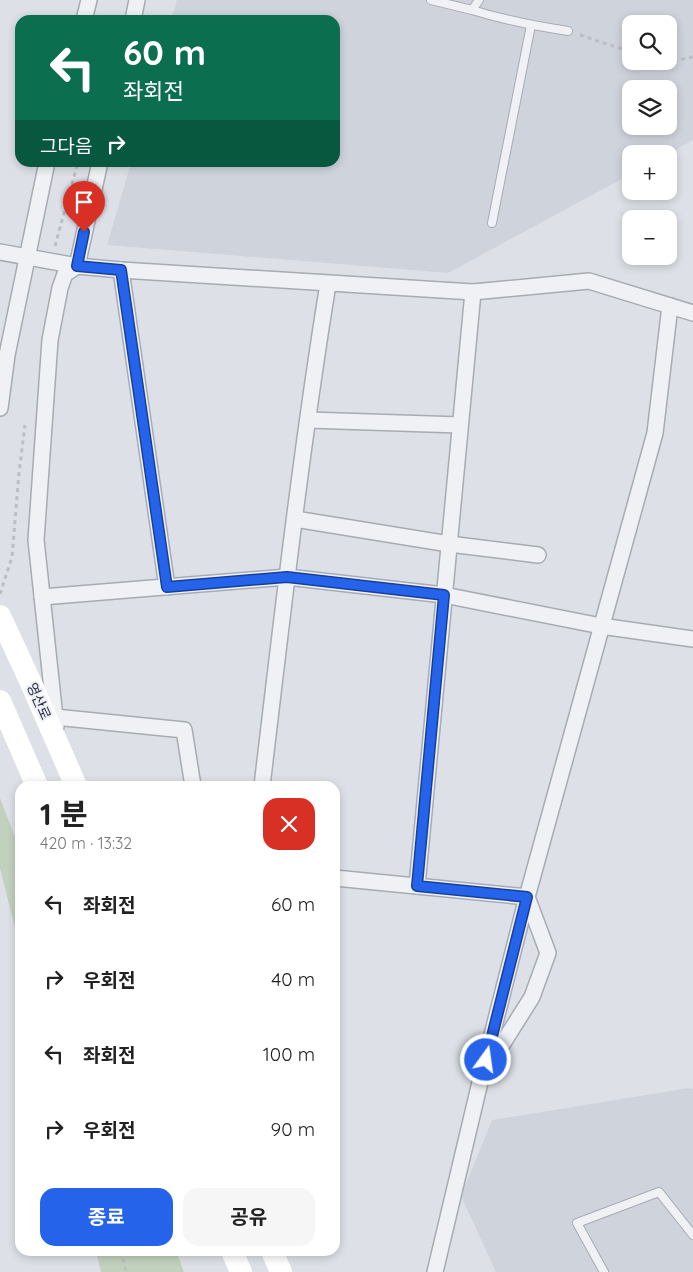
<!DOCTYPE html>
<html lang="ko">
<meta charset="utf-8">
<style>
:root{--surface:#fff;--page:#f6f6f6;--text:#222;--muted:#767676;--accent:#2563eb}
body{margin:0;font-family:Quicksand,"Noto Sans KR",sans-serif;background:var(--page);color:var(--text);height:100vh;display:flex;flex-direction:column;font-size:19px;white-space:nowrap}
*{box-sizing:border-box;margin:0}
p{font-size:16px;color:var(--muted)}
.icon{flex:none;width:28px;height:28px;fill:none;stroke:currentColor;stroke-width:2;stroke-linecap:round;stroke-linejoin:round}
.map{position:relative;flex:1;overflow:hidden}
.details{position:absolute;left:15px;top:781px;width:325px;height:475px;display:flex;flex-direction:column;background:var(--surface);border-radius:15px;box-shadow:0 2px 8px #0003}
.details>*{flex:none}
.banner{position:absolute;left:15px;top:15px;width:325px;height:152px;border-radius:15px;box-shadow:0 2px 8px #0003;background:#0b6e4f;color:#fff;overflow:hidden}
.tools{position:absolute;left:622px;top:15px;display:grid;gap:10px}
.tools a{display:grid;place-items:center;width:55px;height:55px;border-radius:10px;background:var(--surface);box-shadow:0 2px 8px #0003;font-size:25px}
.pin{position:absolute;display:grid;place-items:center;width:42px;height:42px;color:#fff;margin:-51px -21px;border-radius:50% 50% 50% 0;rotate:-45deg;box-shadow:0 0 5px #0007}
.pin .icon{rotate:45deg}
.me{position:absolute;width:55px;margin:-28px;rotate:14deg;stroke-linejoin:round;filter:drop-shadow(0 0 4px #0008)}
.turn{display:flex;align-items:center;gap:18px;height:105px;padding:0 25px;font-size:22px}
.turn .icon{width:65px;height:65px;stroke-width:2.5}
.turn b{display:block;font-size:35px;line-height:42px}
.then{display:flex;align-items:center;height:48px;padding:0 25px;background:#0003;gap:10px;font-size:19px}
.round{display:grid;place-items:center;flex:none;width:52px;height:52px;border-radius:15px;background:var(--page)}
.head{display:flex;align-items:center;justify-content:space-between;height:85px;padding:0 25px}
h1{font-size:30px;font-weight:700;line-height:38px}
.cta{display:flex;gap:10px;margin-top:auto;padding:10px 25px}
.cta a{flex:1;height:58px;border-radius:15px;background:var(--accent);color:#fff;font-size:20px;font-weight:700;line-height:58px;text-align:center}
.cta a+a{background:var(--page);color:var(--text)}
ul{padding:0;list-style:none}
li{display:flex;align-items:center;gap:15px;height:75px;padding:0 25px}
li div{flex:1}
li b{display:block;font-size:19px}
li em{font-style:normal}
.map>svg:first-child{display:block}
.built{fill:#cfd3dc;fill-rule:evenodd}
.green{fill:#c2d1be}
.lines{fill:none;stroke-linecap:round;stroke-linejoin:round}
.lane-casing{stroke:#a6abb4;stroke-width:10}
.street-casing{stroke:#a6abb4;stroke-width:18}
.path{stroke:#bcbec5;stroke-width:3;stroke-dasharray:4 4;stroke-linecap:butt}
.lane{stroke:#f0f1f5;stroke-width:8}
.street{stroke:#f0f1f5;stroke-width:15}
.secondary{stroke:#fff;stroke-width:22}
.route-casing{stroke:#184099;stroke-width:12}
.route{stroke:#2563eb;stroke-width:9}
.labels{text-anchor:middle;stroke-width:4;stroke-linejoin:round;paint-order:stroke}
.street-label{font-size:14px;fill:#272e3d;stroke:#eceff5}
</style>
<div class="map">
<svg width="693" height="1272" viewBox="0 0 693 1272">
<rect width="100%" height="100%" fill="#dde1e7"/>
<!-- built -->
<g class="built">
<path d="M177 0H693V140L668 154H631V174L448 273 107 245 131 163 335 162V20H171ZM631 24H669V61H631ZM631 89H669V126H631Z"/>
<polygon points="689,1088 693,1089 693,1272 496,1272 461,1196 492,1120"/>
</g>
<!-- green -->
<g class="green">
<polygon points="0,798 20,850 20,948 0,868"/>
<polygon points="96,1251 176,1251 184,1272 101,1272"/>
</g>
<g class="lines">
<!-- lane casing -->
<g class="lane-casing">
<g id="lane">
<polyline points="431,0 472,10 479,0"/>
<path d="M472 10C504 20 535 26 568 31"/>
<polyline points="492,223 531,25"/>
<polyline points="604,1272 577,1223 659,1192 693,1235"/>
</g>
</g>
<!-- street casing -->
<g class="street-casing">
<g id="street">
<polyline points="84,20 89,0"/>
<polyline points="133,20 137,0"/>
<polyline points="0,252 77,266 121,270 473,292 589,281 693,313"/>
<polyline points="121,270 167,587"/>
<polyline points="0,408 7,355 47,162"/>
<polyline points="308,420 460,425"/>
<polyline points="295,519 449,544 538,555"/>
<polyline points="42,597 287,577 444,595 601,626 693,639"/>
<polyline points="55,717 184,730 193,786"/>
<polyline points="56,727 36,540 50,340 60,288 65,274 77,266 100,162"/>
<path d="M262 786C282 618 301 450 328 284"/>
<polyline points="335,878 527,897 481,1078 435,1272"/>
<polyline points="417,886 473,292"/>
<polyline points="481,1078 532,997 548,953 527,897 655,433 670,306"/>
</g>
</g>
<!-- path -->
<g class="path">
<polyline points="580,35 631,52"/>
<polyline points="658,61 663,63 693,57"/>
<polyline points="55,246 78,162"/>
<polyline points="0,594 12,557 19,473 25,425"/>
<polyline points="121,1251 126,1272"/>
</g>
<!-- lane -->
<use href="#lane" class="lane"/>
<!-- street -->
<use href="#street" class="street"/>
<!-- secondary -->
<g class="secondary">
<polyline points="0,616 31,683 76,786"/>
<polyline points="0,701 37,786"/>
<polyline points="232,1251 241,1272"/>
<polyline points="272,1251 281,1272"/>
</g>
</g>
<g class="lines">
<!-- route casing -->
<g class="route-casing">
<polyline id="route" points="84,232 77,266 121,270 167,587 287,577 444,595 417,886 527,897 486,1060"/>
</g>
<!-- route -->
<use href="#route" class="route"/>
</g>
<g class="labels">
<!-- street labels -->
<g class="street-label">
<text transform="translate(39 701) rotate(66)" y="5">영산로</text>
</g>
</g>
</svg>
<div class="tools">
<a><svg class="icon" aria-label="search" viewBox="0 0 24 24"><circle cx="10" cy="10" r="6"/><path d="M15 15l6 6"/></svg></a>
<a><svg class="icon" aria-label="layers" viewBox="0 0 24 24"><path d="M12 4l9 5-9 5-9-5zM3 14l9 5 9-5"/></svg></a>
<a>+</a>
<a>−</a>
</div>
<div class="pin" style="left:84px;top:232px;background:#d93025"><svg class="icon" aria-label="arrive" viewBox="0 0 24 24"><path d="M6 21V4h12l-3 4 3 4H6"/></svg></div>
<svg class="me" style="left:486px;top:1060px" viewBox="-20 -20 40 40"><circle r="17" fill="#2563eb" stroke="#fff" stroke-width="3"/><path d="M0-11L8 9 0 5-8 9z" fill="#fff"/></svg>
<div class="banner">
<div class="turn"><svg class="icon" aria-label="left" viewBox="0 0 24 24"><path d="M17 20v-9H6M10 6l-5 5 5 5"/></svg><div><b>60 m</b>좌회전</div></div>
<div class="then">그다음<svg class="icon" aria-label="right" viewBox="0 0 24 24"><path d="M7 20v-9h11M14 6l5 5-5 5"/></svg></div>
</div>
<section class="details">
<div class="head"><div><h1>1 분</h1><p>420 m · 13:32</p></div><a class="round" style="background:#d93025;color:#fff"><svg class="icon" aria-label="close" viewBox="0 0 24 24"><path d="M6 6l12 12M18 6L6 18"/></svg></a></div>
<ul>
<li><svg class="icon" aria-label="left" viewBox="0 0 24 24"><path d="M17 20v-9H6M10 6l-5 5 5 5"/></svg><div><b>좌회전</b></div><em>60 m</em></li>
<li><svg class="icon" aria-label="right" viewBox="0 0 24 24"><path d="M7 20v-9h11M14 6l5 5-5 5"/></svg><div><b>우회전</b></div><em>40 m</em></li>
<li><svg class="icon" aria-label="left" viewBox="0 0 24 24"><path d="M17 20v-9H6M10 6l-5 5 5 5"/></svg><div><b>좌회전</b></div><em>100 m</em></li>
<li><svg class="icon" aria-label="right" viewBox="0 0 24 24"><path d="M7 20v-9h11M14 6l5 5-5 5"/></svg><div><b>우회전</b></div><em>90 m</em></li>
</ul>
<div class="cta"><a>종료</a><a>공유</a></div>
</section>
</div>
